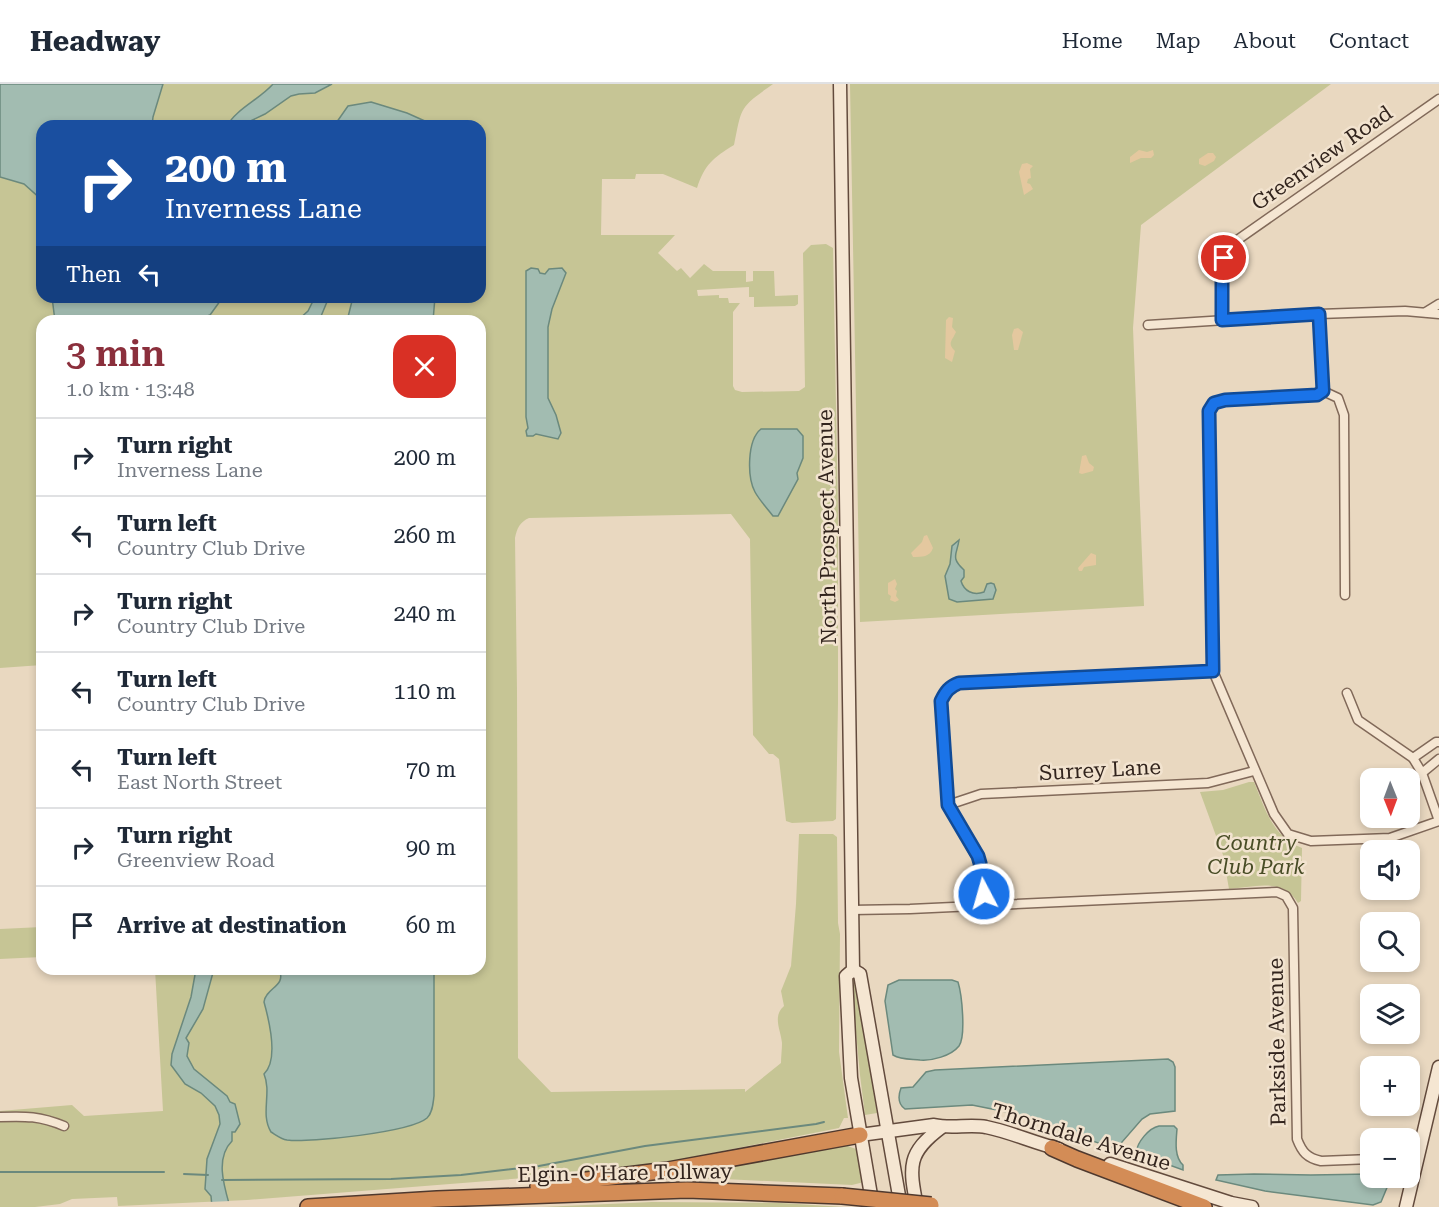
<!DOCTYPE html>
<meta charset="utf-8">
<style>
:root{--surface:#fff;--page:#f2f2f3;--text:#1f2937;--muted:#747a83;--line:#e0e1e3;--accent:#8b2f3c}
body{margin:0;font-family:"Roboto Serif",serif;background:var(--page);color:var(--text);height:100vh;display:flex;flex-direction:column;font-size:22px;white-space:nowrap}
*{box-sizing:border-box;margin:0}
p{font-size:20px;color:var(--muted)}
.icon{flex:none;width:33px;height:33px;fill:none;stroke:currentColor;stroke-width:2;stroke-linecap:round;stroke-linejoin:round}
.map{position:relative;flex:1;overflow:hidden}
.details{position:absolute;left:36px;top:231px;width:450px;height:660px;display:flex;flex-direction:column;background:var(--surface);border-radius:18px;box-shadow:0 3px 9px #0003}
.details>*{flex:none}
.banner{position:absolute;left:36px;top:36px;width:450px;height:183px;border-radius:18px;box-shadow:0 3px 9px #0003;background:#1a4fa0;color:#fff;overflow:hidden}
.needle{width:39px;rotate:179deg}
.tools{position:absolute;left:1360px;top:684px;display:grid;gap:12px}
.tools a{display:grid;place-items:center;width:60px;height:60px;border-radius:12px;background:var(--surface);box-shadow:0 3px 9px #0003;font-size:30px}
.pin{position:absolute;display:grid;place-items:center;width:51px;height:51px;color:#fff;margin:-26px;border:3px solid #fff;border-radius:50%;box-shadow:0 2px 6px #0007}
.me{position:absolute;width:66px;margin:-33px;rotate:354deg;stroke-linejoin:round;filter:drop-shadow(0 0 4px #0008)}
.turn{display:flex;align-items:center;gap:21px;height:126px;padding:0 30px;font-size:27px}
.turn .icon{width:78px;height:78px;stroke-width:2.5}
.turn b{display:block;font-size:42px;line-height:51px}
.then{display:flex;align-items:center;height:57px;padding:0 30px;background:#0003;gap:12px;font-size:22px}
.round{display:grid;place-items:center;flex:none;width:63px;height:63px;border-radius:18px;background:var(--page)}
.summary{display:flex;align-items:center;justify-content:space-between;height:102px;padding:0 30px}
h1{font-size:36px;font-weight:600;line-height:45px;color:var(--accent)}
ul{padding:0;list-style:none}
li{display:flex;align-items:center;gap:18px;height:78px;padding:0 30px;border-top:2px solid var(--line)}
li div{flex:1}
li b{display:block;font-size:22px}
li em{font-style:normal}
header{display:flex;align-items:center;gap:36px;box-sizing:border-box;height:84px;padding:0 30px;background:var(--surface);border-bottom:2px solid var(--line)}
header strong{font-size:28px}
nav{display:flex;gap:33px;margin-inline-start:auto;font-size:21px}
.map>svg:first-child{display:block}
.green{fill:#c6c595;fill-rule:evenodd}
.sand{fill:#e4c89f}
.water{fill:#a2bcb1;stroke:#6b897d;stroke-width:1.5}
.pier{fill:#e9d8c0}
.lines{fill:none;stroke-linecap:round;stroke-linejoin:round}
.stream{stroke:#6b897d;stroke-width:2}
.street-casing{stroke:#816959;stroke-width:11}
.secondary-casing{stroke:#634b3d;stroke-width:15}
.highway-casing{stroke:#4f392e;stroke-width:18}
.street{stroke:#f5e6d2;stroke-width:8}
.secondary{stroke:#f5e6d2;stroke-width:12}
.highway{stroke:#d38c56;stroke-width:15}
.highway-bridge-casing{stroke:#4f392e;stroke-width:18;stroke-linecap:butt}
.highway-bridge{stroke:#d38c56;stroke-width:15}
.route-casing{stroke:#114b97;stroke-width:15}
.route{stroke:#1a73e8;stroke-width:10}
.labels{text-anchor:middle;stroke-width:5;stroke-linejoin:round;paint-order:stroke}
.street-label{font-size:21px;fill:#32241d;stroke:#f2e3cf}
.park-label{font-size:21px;font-style:italic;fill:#484c25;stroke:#f2e3cf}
</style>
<header>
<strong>Headway</strong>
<nav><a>Home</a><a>Map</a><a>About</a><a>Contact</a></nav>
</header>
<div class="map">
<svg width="1439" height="1123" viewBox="0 0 1439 1123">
<rect width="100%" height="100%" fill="#e9d8c0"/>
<!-- green -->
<g class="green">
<path d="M0 0H773C739 24 742 22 734 61 713 74 705 80 697 104L663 90H636L635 95H602L601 151H675L658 169 677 187 681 184 690 194 704 180 713 187H746V198L753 197V187H774L775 212 798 211V220L795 222 754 223V213H749V203L697 206 698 212 719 211V214H728L729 219H740L733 228V302L735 306 742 308 799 307 805 303 803 169 811 161 826 160 833 164 838 428V619L836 735 833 737 792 739 786 737 779 675 773 670H769L753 651 750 455 731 430 529 434C520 438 517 444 515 454L517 607 518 974 551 1008 745 1005V1008L781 979C781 972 782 966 782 959 781 947 772 932 784 922L781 907 791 882 796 820 799 750H833L837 753 838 839 840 850 839 968 848 1034H844L839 1044 642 1083 575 1090 247 1116 118 1122 117 1113 72 1115 60 1120 35 1123H0V1027L72 1021 84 1032 163 1027 155 885H480V237H42V581L0 584ZM42 42H480V213H42Z"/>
<polygon points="850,0 1331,0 1141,141 1133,244 1144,522 860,538"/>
<path d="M1249 698H1254C1265 724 1272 753 1302 764L1301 817 1298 819C1283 793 1254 803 1229 805L1223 771 1200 708 1223 706Z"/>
<polygon points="42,843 42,873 0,875 0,845"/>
<polygon points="851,894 856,894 877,1029 865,1031 860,991"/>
<polygon points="845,1061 856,1065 858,1069 864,1098 852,1101 724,1095 657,1095"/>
<polygon points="652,1118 781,1119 844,1123 542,1123"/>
</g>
<!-- sand -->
<g class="sand">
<polygon points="1139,66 1147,68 1153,66 1154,71 1151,74 1141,74 1130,79 1130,73"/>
<polygon points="1208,69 1213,69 1216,73 1214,77 1205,82 1199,80 1199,75"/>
<polygon points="1027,79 1033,82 1030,85 1031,94 1028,95 1027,99 1030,100 1033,105 1024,111 1019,88 1022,80"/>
<path d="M949 233 953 234 952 243 956 248C952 257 947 259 955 267L952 278 945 274 946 236Z"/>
<polygon points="1018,244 1023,248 1018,266 1014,266 1012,251 1014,245"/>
<polygon points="1086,371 1089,379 1094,383 1093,387 1082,390 1079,389 1082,372"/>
<path d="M927 451 933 464C930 473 922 473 913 473L911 469 922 458 924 452Z"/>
<polygon points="1091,469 1096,471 1096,481 1084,483 1082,487 1079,487 1078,484"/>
<polygon points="895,495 897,500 895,505 897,507 896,512 899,516 895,518 890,516 891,512 888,510 888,499"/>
</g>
<!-- water -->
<g class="water">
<polygon points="0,0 163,0 153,33 152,42 42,42 42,116 24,100 0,93"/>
<path d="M273 0H332L315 9 299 10 291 12 265 30 240 42H227C236 25 260 15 273 0Z"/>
<polygon points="371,18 407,29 436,42 334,42 348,22"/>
<polygon points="531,184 538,185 540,189 545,190 549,185 562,184 566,189 552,225 548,243 548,314 556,331 561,349 558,355 536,350 533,352 527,352 526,347 528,344 526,333 526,187"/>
<polygon points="52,213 223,213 210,231 193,237 55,237"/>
<polygon points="315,213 329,213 319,237 297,237 308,227"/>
<polygon points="353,213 435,213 433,237 347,237"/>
<path d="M761 345H797L803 352V374L797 389 798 395 778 432H773C767 424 760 417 755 408 747 393 747 356 761 345Z"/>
<path d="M959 456C957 471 950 473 964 486V493L961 497C964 507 973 512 984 508L987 500 991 499 994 500 996 506 993 515 957 518 949 515 945 492 950 480 952 462Z"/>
<path d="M196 885H214L203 925 186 954 189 959 187 972 194 985 227 1012 230 1018 235 1020 240 1040 235 1048H232V1057C215 1074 224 1102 230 1123H212L211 1112 205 1105 207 1075 220 1040 219 1031 215 1022 201 1009 185 1000 171 981 172 970 191 913Z"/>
<path d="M279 885H434V1012C433 1019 433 1028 427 1034 411 1048 310 1059 287 1056 281 1055 276 1051 271 1048 260 1030 272 1009 264 990 279 976 269 936 264 918 266 903 287 903 279 885Z"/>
<path d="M899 896H952L958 898C962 911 966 952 959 962 951 972 932 977 920 976 911 975 901 976 893 971L885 917 888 901Z"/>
<path d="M1168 975 1173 978 1175 983V1027L1150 1030 1142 1035 1116 1065 1007 1028 972 1021 905 1025C898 1020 898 1012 901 1004L913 1003 926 988 935 986Z"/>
<path d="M1159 1042H1174L1177 1045C1176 1057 1174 1073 1183 1081V1086L1136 1069C1137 1058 1149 1044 1159 1042Z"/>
<polygon points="1254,1090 1311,1091 1371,1090 1371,1094 1391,1094 1381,1118 1373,1121 1265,1107 1216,1096 1218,1091"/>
</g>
<!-- pier -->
<polygon class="pier" points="231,1117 233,1123 209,1123 209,1118"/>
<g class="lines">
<!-- stream -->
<g class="stream">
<polyline points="0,1088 164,1088"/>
<polyline points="184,1090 208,1091"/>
<polyline points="222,1096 391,1095 461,1091 539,1082 645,1062 816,1040 824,1038"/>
</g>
<!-- street casing -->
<g class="street-casing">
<g id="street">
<polyline points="1426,228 1439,220"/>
<polyline points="1319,230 1323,307 1317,311 1225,316 1214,319 1209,327 1213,587 1274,730 1288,750 1311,757 1390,754 1439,737 1422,689 1413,674 1358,636 1347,609"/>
<polyline points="1222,236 1222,181 1233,159 1439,15"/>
<polyline points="1148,241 1319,230 1405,227 1439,230"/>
<polyline points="1323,307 1338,314 1344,331 1345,511"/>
<polyline points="1413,674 1436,658 1439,658"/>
<polyline points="1422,689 1439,675"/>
<polyline points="948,721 981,710 1208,699 1254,687"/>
<polyline points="985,822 980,779 948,721 941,617 949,603 959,599 1213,587"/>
<path d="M851 826 910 825 1277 808 1286 812 1293 824 1297 1055C1302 1068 1307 1074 1321 1077L1371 1075"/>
<path d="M0 1033C26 1032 40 1032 64 1042"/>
</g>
</g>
<!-- secondary casing -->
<g class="secondary-casing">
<g id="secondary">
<polyline points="840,0 853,886 846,892 851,994 873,1123"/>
<polyline points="853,886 860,890 901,1123"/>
<path d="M860 1051 934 1041C951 1045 969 1040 986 1043 1011 1048 1034 1059 1059 1065"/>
<polyline points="1110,1080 1231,1119 1252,1123"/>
<path d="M917 1123C909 1082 907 1069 942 1043"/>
<polyline points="1406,1123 1439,983"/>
</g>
</g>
<!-- highway casing -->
<g class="highway-casing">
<g id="highway">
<polyline points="1052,1064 1077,1075 1204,1123"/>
<polyline points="538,1102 668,1086 860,1051"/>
<polyline points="308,1123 437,1115 687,1106 842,1112"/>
</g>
</g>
<!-- street -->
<use href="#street" class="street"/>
<!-- secondary -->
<use href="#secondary" class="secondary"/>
<!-- highway -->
<use href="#highway" class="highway"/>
<!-- highway-bridge casing -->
<g class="highway-bridge-casing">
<polyline id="highway-bridge" points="842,1112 931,1121"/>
</g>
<!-- highway-bridge -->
<use href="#highway-bridge" class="highway-bridge"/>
</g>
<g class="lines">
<!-- route casing -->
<g class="route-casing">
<path id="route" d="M984 810 980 779 978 772 948 721 941 617C946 607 949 603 959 599L1213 587 1209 327 1214 319 1225 316 1317 311 1323 307 1319 230 1222 236V182L1224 174"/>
</g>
<!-- route -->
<use href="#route" class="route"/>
</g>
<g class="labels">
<!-- street labels -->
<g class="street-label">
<text transform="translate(1322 74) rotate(-35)" y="7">Greenview Road</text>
<text transform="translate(827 443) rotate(-91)" y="7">North Prospect Avenue</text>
<text transform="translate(1100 686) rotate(-3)" y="7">Surrey Lane</text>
<text transform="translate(1277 958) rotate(-91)" y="7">Parkside Avenue</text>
<text transform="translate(1081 1053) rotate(17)" y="7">Thorndale Avenue</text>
<text transform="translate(625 1089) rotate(-1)" y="7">Elgin-O'Hare Tollway</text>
</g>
<!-- park labels -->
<g class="park-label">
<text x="1256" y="766">Country<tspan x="1256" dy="24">Club Park</tspan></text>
</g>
</g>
</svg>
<div class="tools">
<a><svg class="needle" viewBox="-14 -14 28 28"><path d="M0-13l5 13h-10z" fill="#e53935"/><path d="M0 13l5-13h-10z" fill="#747a83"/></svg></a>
<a><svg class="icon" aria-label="sound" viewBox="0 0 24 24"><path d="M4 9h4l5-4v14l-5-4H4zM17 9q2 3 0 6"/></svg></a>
<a><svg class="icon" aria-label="search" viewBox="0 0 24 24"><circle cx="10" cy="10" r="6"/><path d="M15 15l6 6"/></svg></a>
<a><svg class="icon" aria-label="layers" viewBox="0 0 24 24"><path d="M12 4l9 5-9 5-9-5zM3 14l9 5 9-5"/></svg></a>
<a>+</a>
<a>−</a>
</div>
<div class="pin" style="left:1224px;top:174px;background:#d93025"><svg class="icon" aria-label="arrive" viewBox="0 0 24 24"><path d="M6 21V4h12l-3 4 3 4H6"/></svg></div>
<svg class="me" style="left:984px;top:810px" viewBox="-20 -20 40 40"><circle r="17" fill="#1a73e8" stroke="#fff" stroke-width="3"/><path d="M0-11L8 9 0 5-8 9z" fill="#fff"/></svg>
<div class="banner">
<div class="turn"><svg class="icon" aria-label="right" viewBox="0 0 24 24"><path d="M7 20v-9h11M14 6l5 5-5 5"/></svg><div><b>200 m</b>Inverness Lane</div></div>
<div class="then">Then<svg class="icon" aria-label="left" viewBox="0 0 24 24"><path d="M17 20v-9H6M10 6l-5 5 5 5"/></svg></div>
</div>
<section class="details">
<div class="summary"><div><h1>3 min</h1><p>1.0 km · 13:48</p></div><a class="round" style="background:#d93025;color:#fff"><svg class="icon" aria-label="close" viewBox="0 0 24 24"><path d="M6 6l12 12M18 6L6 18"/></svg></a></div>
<ul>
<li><svg class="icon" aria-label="right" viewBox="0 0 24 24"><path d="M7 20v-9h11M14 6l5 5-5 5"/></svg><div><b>Turn right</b><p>Inverness Lane</p></div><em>200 m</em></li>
<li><svg class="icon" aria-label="left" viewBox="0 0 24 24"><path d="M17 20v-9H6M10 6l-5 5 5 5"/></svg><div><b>Turn left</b><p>Country Club Drive</p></div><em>260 m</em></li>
<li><svg class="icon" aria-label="right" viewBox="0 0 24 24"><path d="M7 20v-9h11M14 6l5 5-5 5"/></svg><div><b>Turn right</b><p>Country Club Drive</p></div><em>240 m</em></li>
<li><svg class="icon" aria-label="left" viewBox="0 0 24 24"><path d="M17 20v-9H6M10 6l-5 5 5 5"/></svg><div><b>Turn left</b><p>Country Club Drive</p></div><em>110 m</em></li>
<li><svg class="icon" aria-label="left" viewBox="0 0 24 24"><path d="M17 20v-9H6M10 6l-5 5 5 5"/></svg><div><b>Turn left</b><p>East North Street</p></div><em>70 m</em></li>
<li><svg class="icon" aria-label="right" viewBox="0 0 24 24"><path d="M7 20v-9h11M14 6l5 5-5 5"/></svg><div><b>Turn right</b><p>Greenview Road</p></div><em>90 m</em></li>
<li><svg class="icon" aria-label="arrive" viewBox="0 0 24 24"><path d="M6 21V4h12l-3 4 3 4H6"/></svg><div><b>Arrive at destination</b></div><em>60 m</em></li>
</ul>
</section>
</div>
